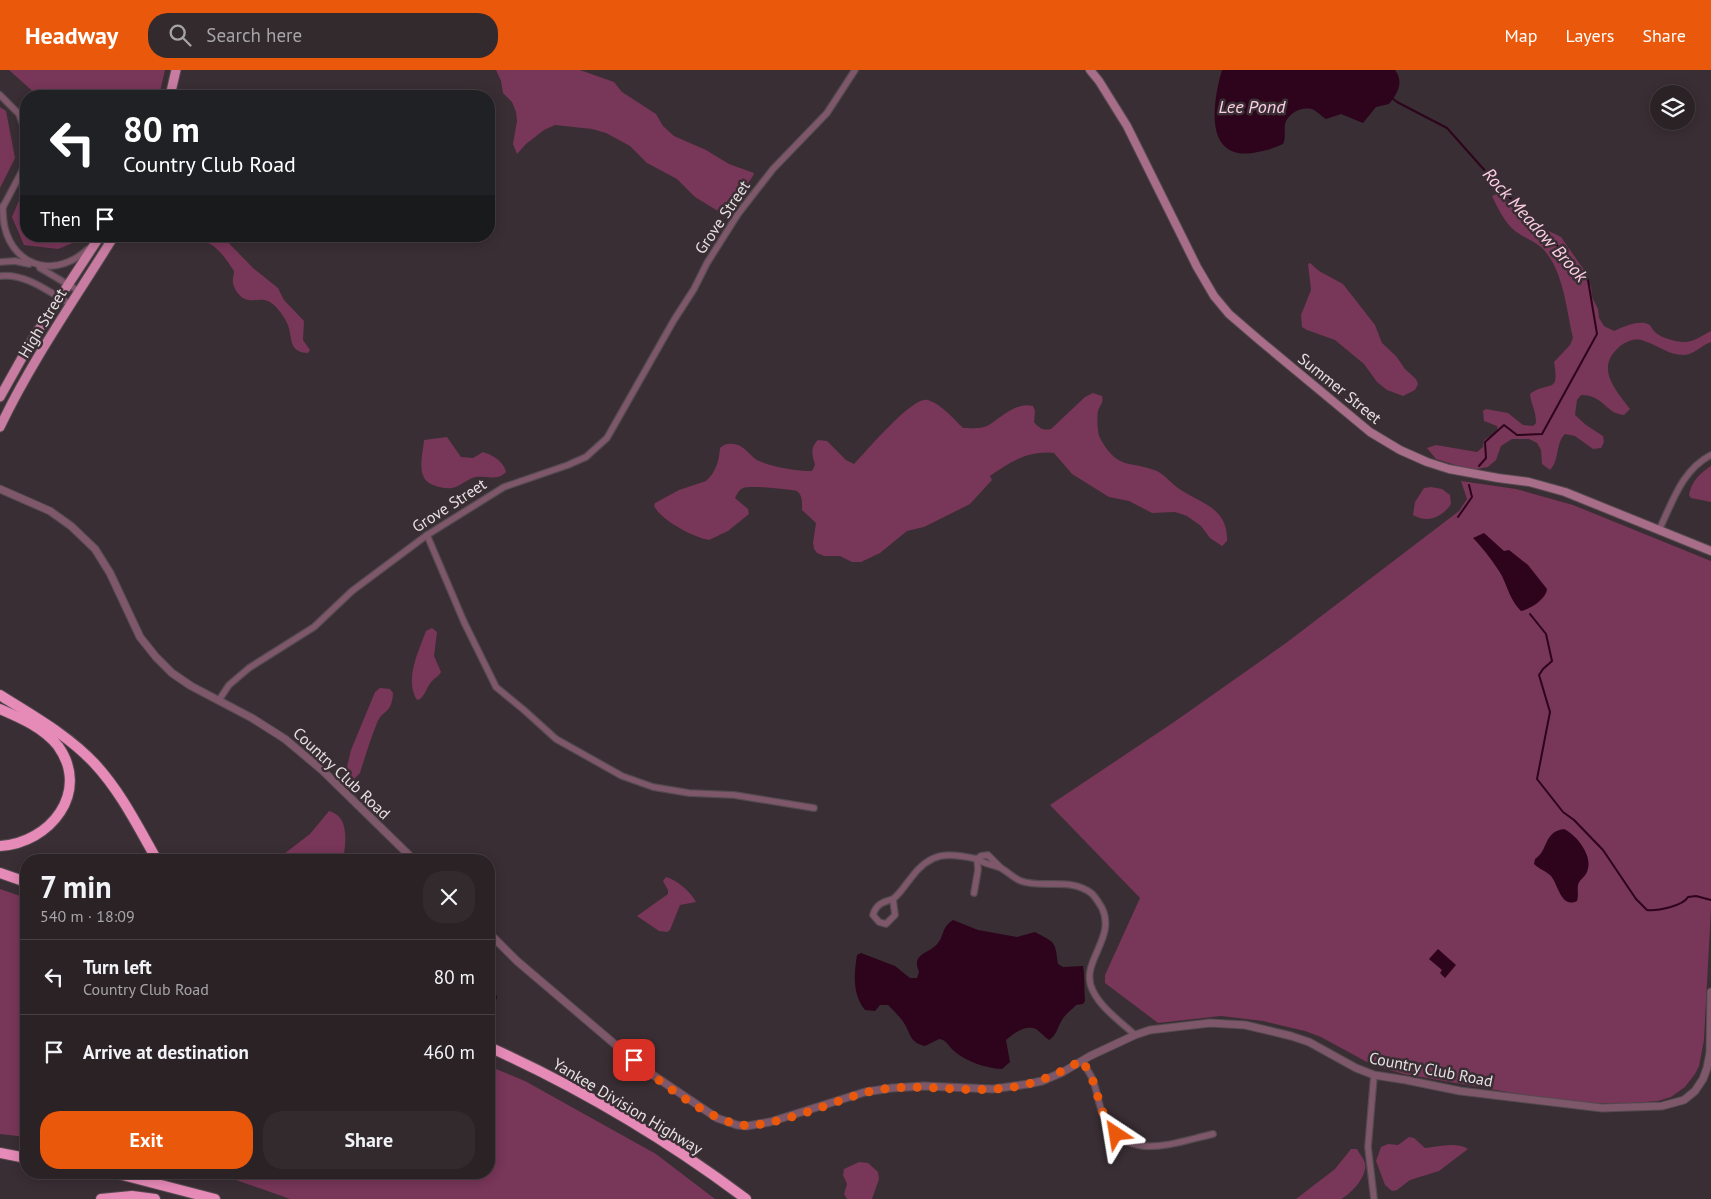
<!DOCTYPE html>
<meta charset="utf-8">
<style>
:root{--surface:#2b2226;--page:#332a2e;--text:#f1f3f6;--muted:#a6a4a7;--line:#473f43;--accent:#ea580c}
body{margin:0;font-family:"PT Sans",sans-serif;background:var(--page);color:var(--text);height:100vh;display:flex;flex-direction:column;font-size:19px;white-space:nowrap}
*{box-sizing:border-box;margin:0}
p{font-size:16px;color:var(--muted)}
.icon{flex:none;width:28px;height:28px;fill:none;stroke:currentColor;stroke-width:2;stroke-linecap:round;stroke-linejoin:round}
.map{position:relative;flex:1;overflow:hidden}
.sheet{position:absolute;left:20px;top:784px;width:475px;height:325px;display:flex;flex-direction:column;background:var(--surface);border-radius:20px;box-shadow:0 2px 12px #0003,0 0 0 1px var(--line)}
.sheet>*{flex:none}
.hud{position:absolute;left:20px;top:20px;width:475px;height:152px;border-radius:20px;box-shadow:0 2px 12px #0003,0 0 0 1px var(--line);background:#202124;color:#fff;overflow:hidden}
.fabs{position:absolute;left:1650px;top:15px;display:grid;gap:10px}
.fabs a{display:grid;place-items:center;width:45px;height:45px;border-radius:50%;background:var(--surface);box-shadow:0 2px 12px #0003,0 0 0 1px var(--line);font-size:25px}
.pin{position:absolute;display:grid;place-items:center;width:42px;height:42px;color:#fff;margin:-21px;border-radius:10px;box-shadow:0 2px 8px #0006}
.me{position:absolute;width:55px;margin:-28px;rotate:327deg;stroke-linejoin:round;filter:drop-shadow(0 0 4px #0008)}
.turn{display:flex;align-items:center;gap:18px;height:105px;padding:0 20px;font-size:22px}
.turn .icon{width:65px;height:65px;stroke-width:2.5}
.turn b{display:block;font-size:35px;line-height:42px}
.then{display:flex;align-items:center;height:48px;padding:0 20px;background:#0003;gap:10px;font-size:19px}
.round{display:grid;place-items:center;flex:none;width:52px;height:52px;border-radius:20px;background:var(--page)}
.head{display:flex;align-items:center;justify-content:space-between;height:85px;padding:0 20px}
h1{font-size:30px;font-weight:800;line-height:38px}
.button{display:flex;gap:10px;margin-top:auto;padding:10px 20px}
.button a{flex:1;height:58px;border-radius:20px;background:var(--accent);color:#fff;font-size:20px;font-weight:800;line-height:58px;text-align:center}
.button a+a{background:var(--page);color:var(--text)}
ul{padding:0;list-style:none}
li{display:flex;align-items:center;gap:15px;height:75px;padding:0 20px;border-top:1px solid var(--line)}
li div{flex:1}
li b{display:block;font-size:19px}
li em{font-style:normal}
header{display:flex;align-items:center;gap:30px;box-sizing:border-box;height:70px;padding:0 25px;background:var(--accent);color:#fff}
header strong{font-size:24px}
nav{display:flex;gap:28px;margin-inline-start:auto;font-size:18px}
.search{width:350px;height:45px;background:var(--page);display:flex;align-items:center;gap:12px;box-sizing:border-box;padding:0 18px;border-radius:20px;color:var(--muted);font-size:19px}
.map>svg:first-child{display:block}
.green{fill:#783658}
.water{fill:#2d041c}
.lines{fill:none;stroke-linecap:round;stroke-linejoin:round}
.stream{stroke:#2d041c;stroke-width:2}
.minor-casing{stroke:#554a4f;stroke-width:8}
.tertiary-casing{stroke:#554a4f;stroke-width:9}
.secondary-casing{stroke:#554a4f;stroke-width:10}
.primary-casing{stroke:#554a4f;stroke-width:11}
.motorway-casing{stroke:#554a4f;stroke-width:12}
.minor{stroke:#7e586a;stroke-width:5.5}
.tertiary{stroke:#7e586a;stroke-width:7}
.secondary{stroke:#a86d89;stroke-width:8}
.primary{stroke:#c87ca1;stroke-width:9}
.motorway{stroke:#e68ab7;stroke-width:10}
.route{stroke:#ea580c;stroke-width:9;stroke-dasharray:0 16.2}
.labels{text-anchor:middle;stroke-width:5;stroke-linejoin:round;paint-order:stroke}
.street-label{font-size:16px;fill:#e7e0e3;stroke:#392e33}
.water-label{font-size:18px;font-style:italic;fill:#fecee3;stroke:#392e33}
</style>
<header>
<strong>Headway</strong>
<div class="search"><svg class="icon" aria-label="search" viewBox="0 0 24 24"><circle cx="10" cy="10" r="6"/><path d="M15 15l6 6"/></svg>Search here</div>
<nav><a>Map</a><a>Layers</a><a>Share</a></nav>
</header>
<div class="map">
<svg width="1711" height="1129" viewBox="0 0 1711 1129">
<rect width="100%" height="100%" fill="#392e33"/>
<!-- green -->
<g class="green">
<polygon points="9,0 165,0 159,26 38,26"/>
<path d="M496 0H580L614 12 622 22 656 44 663 56 674 66 706 80 729 94 754 103C752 111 744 115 740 122 735 131 734 140 726 146L695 127 677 109 647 93 630 76 606 63 592 59 555 55 544 60 526 74 517 84 513 74 517 51 516 42 512 32 503 23 501 11Z"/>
<polygon points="0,37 6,41 15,88 0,118"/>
<polygon points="26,114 26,166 86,166 85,168 58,179 24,175 12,147"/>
<path d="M1497 124 1504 129 1535 158 1551 162 1561 167 1584 200 1591 217 1592 227 1598 239 1599 248 1604 256 1614 261C1623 257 1638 250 1648 254 1652 256 1652 260 1656 263 1662 268 1674 271 1682 272 1693 273 1701 266 1711 261V272C1702 275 1693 285 1684 285 1668 285 1658 275 1644 271 1636 268 1630 270 1623 274 1618 277 1615 281 1612 285 1599 304 1620 325 1630 339L1624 345C1606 344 1604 325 1581 325L1577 330 1575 345 1586 355 1603 366 1604 372 1601 378 1593 379 1575 366 1565 364C1555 374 1560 390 1550 400L1542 394 1541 380 1537 373 1529 369H1512L1501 376 1496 390 1488 397 1471 400 1436 389 1427 378 1436 375 1477 382 1483 377 1484 370 1498 361 1497 356 1484 351 1483 341 1486 339 1508 343 1523 355 1533 356 1536 353C1536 340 1531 335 1530 324 1548 310 1560 326 1554 292L1570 275 1573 268C1566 239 1564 203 1544 180 1537 172 1524 168 1515 161 1505 153 1497 137 1492 126Z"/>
<path d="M179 166H222L253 198 278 218 284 230 304 251 303 270 310 280 308 283C286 282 294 265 286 251 283 245 275 234 268 231 261 228 255 231 248 230 241 229 234 220 233 213 232 210 234 205 234 201 227 191 219 177 206 172 196 169 188 172 179 166Z"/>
<polygon points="1310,193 1319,201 1343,214 1375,255 1382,273 1396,286 1405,299 1416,309 1418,314 1415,320 1403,326 1387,320 1377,312 1364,294 1335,270 1307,260 1302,257 1301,245 1311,220 1308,194"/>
<path d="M1093 323 1102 326C1104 332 1100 335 1098 341 1097 347 1097 362 1100 368 1118 401 1129 390 1157 401 1165 405 1171 413 1178 418 1201 434 1228 437 1227 471L1222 476 1210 468 1201 456 1187 446 1175 442 1152 443 1129 431 1109 427 1072 404 1054 383C1029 380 1010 392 990 406L992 410 970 434 924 457 907 461 880 483 861 492H852L840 486H824L817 483 814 479 813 473 816 453 802 440C802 433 803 426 797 421 788 419 750 415 743 418 739 420 737 424 735 428L748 439 749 444 728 461 709 470C693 467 662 451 654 436L655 433 679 420 706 411C716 402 719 391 720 378 724 374 728 373 734 374 744 375 749 385 757 390 771 397 796 401 812 401L815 395C812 384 810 378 818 370L827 371 846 390 854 394C865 383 913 325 928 330 941 334 954 349 963 358 970 358 981 359 987 356 1000 349 1016 331 1033 336L1035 341 1034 352C1039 358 1043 361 1051 359L1085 327Z"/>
<path d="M447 367 461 387 473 388 483 382C492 385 504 391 506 402 498 411 487 406 476 407 468 408 460 417 452 418 445 419 439 417 433 415 415 408 423 385 424 370Z"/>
<path d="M1711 396V432L1691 428 1689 425C1691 412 1700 403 1711 396Z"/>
<polygon points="1461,411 1516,419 1573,435 1711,491 1711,838 1704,970 1699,996 1695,1004 1685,1017 1671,1027 1658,1031 1621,1034 1592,1033 1531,1026 1404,1004 1383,998 1365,991 1321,967 1305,961 1263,951 1221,946 1158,953 1105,913 1105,905 1140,828 1050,735 1174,652 1286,573 1459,441 1467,429"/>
<path d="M1431 417 1442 419 1450 425 1451 434C1442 447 1428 454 1413 445L1415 432 1424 418Z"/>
<path d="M432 558 437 562 434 586 441 602C438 607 436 607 432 611 427 616 426 624 420 629L417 630C404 609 419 581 426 561Z"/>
<path d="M380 618 390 619 393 623C392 644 383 639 377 653 370 670 365 687 360 703L354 709 349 707 345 702 347 697 351 680 375 622Z"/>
<path d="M329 741C350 746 346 774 343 790H276L310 764Z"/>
<path d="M666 807C677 810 691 822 696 832L680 835 670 860 667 862 659 861 637 846 668 824V820L663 811Z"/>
<polygon points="0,819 26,828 26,1067 0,1064"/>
<polygon points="489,996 525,1011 656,1084 715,1129 290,1129 216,1103 489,1102"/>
<path d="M1409 1067 1414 1068 1425 1078C1437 1077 1458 1071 1468 1079L1439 1101 1410 1110 1397 1120 1392 1121 1385 1115 1376 1091 1381 1077 1388 1074 1398 1075Z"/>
<path d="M1351 1079H1357C1359 1083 1364 1089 1365 1093 1368 1106 1351 1124 1341 1129H1296L1335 1099Z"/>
<polygon points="859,1092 868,1093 878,1102 879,1109 872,1129 847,1129 844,1124 847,1114 843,1105 844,1099"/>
</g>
<!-- water -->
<g class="water">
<path d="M1222 0H1395C1404 12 1398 23 1389 34L1376 37 1363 53 1341 44 1326 49C1322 47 1318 42 1314 40 1303 35 1288 43 1285 54 1284 61 1286 68 1283 74 1273 79 1263 81 1253 83 1203 90 1213 31 1222 0Z"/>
<path d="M1484 463 1504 481 1509 480 1528 495 1547 519C1546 529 1531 539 1521 541 1511 531 1508 519 1502 506 1496 495 1482 477 1473 468Z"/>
<path d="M1564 759C1577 765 1594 787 1587 802 1585 807 1579 810 1578 815 1577 820 1579 825 1577 831 1561 839 1558 814 1551 806 1546 801 1539 799 1534 794L1535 789C1549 780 1543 762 1564 759Z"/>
<path d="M953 850 978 860 1017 867 1035 862C1055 873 1055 870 1058 894L1063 897 1083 896C1085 907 1084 919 1085 931L1083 934 1076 935C1072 940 1065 944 1062 950 1057 958 1057 965 1049 970 1045 967 1040 962 1036 959 1026 954 1012 964 1006 970L1010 992 1002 999C985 998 967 992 954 981 948 976 947 970 939 969L925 976C908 972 911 962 902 950 898 945 893 940 888 935H880L875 941 865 940C852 924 854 904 857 885L861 883 895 896 910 908H917L919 902C911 883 928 885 938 873 945 864 941 858 953 850Z"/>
<polygon points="1438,879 1456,895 1445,908 1440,903 1442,900 1429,889"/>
<polygon points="489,920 495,922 497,927 494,937 496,949 489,954"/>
</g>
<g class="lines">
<!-- stream -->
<g class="stream">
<polyline points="1392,28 1397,32 1447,58 1503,121 1546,163 1588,210 1597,264 1542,364 1517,365 1504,355 1485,372 1486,388 1479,396"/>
<polyline points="1458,447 1472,427 1469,415"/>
<path d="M1530 544 1546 564 1552 591 1543 599 1539 605 1550 642 1537 709 1563 742 1574 750 1603 780 1636 829 1647 840C1658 841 1683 836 1688 827L1696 826 1711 830"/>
</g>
<!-- minor casing -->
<g class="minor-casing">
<g id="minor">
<polyline points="0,25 19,44 26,63"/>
<path d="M3 136C0 190 49 215 88 179"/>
<polyline points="3,137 22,101 26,87"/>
<polyline points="0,192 15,191 29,194"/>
<polyline points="40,198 79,221"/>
<path d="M0 206C26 203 49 222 70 234"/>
<path d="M1659 460C1673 431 1682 400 1711 385"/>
<polyline points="427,465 464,552 496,617 524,640 556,669 622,706 653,717 689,723 734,725 814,738"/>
<polyline points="219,630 229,615 249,598 314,557 352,521 427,465 504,417 568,395 586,387 607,368 674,250 694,219 707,193 738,144 773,99 827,43 855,0"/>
<path d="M1001 798 988 785 981 786 977 789C986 795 992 794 1001 798 1008 802 1013 808 1021 811 1043 819 1070 807 1091 823 1095 826 1099 833 1102 838 1117 869 1078 893 1093 921 1101 938 1121 952 1135 965"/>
<path d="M893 829C883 832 876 834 873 845L879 852 886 854 895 845 893 829C900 824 905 815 911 808 930 782 947 782 977 789L978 800 974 823"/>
<path d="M1082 991C1085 996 1089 1002 1092 1008 1097 1019 1098 1033 1103 1045 1126 1094 1173 1073 1213 1064"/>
<polyline points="1374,1129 1368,1077 1374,1005"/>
</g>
</g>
<!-- tertiary casing -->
<g class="tertiary-casing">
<g id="tertiary">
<polyline points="0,419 50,441 71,456 95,479 110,503 140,567 156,587 172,603 191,616 252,648 285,669 322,700 414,790"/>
<polyline points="489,863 517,891 644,999 717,1048 737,1055 747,1056 770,1052 865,1022 892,1018 924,1016 993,1019 1028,1014 1042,1011 1063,1002 1090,986 1135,965 1150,960 1210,953 1245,955 1291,966 1309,972 1356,998 1374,1005 1406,1010 1460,1021 1602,1038 1662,1036 1684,1030 1695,1021 1703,1009 1707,998 1710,983 1711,922"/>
</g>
</g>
<!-- secondary casing -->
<g class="secondary-casing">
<polyline id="secondary" points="1090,0 1099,11 1127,56 1197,197 1214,226 1229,244 1258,269 1370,362 1400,380 1427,392 1449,399 1498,408 1529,412 1565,422 1711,481"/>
</g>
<!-- primary casing -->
<g class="primary-casing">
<g id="primary">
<polyline points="170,26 176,0"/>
<polyline points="0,327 32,270 100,166"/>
<path d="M0 357C32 290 75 229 114 166"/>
</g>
</g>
<!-- motorway casing -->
<g class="motorway-casing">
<g id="motorway">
<path d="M0 625C33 646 68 665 95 694 121 722 138 757 157 790"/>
<path d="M0 639C21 648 44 658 58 676 91 722 50 773 0 776"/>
<polyline points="0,803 26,812"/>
<path d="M489 977C580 1018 666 1069 746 1129"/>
<polyline points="0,1083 26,1088"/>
<polyline points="111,1102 215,1129"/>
<polyline points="101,1129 132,1126 155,1129"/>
</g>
</g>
<!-- minor -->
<use href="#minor" class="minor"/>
<!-- tertiary -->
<use href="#tertiary" class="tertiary"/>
<!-- secondary -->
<use href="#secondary" class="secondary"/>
<!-- primary -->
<use href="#primary" class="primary"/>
<!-- motorway -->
<use href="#motorway" class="motorway"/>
</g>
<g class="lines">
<!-- route -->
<path class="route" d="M634 990C658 1011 706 1047 736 1054 765 1062 834 1031 864 1023 907 1011 950 1022 993 1019 1026 1018 1054 1007 1082 990L1092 1008 1104 1046 1116 1064"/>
</g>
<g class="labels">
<!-- street labels -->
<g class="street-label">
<text transform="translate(722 147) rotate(-56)" y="6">Grove Street</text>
<text transform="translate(42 253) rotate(-59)" y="6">High Street</text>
<text transform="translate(1340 318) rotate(39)" y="6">Summer Street</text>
<text transform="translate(449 435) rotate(-33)" y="6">Grove Street</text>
<text transform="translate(342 703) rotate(43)" y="6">Country Club Road</text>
<text transform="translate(1431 999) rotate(11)" y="6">Country Club Road</text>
<text transform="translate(628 1036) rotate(31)" y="6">Yankee Division Highway</text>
</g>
<!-- water labels -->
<g class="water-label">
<text x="1252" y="43">Lee Pond</text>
<text transform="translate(1535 155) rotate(48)" y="6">Rock Meadow Brook</text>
</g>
</g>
</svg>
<div class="fabs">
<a><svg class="icon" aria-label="layers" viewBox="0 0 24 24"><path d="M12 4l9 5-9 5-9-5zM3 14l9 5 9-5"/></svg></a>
</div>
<div class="pin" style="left:634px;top:990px;background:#d93025"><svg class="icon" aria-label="arrive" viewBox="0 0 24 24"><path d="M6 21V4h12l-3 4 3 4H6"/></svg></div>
<svg class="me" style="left:1116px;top:1064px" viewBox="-20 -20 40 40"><path d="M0-17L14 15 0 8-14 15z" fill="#ea580c" stroke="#fff" stroke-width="4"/></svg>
<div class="hud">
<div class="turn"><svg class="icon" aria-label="left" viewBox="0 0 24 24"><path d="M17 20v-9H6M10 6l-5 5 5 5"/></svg><div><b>80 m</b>Country Club Road</div></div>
<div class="then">Then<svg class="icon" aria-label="arrive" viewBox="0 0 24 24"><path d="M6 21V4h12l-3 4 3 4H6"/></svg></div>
</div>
<section class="sheet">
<div class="head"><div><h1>7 min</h1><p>540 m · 18:09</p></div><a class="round"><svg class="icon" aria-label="close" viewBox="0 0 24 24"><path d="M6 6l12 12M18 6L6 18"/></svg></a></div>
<ul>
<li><svg class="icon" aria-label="left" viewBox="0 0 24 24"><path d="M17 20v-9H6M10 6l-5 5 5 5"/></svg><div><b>Turn left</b><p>Country Club Road</p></div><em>80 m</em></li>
<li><svg class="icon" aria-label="arrive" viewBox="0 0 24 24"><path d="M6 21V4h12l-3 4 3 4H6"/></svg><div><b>Arrive at destination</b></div><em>460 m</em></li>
</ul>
<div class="button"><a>Exit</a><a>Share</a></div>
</section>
</div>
